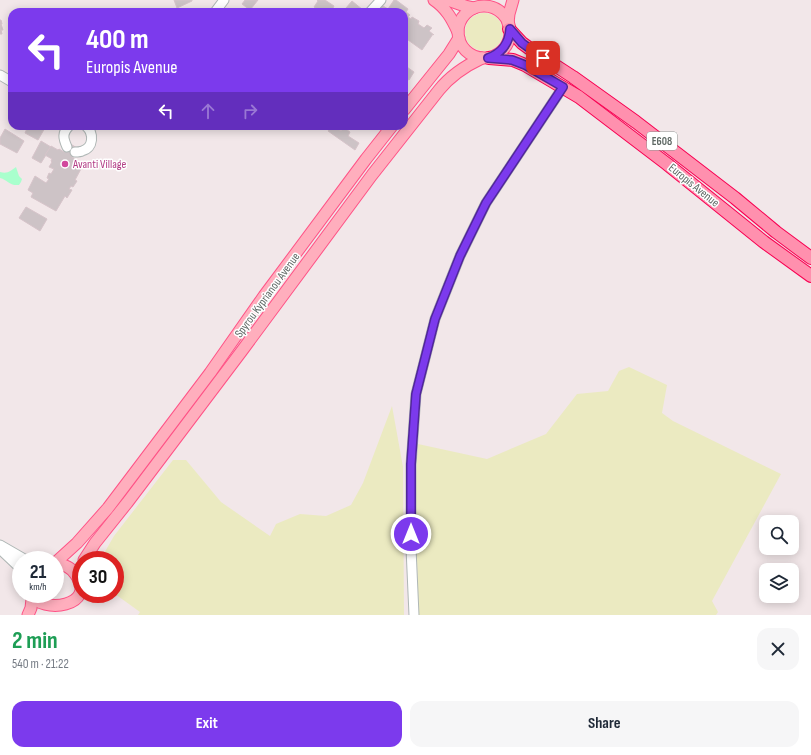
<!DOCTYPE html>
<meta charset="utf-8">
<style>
:root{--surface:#fff;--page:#f6f6f7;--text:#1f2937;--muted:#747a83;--accent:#7c3aed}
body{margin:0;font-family:"Sofia Sans Condensed",sans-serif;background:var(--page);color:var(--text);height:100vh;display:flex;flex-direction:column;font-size:15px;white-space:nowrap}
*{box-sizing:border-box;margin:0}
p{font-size:13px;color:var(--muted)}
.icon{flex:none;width:22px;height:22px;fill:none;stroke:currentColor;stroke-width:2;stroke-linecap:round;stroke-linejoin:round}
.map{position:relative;height:615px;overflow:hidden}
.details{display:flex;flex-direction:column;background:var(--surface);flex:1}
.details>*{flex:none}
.guide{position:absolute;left:8px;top:8px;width:400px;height:122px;border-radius:12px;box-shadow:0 2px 10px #0003;background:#7c3aed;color:#fff;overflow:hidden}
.controls{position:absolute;left:759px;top:515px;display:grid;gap:8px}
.controls a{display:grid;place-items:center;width:40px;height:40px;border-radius:8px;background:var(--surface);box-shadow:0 2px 10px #0003;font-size:20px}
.speed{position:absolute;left:12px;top:551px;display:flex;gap:8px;font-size:20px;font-weight:700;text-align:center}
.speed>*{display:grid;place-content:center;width:52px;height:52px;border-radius:50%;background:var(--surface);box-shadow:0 2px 10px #0003;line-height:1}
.speed small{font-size:10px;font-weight:400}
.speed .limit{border:6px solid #d22;background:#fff;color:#111}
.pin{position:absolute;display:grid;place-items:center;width:34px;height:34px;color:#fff;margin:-17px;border-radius:8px;box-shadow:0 2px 6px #0006}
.me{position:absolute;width:44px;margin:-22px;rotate:0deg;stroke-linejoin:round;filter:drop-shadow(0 0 3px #0008)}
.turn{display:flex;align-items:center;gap:14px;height:84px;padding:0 12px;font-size:18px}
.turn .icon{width:52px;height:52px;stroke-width:2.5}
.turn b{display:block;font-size:28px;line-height:34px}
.lanes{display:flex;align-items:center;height:38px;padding:0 12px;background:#0003;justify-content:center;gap:20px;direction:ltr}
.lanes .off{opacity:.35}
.round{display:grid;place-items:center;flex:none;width:42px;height:42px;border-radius:12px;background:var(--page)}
.summary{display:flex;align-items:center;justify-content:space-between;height:68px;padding:0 12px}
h1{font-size:24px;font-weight:700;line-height:30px;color:#1e9e55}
.primary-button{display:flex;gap:8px;margin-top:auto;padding:8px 12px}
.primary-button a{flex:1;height:46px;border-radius:12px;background:var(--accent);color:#fff;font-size:16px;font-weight:700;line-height:46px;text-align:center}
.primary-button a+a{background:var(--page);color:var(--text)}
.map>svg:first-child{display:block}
.green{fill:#ebeac1}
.water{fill:#a9ffcd}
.building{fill:#cdc3c6;stroke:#d7c4ca}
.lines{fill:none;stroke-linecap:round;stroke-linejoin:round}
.minor-casing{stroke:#afb7b5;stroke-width:11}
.major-casing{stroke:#ff5286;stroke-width:13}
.highway-casing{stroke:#f80052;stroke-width:14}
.minor{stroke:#fff;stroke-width:9}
.major{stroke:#ffaebd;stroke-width:11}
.highway{stroke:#ff90ae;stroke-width:12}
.route-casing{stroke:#51269a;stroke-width:10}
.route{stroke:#7c3aed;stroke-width:7}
.hotel-dot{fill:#d1479c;stroke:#fff;stroke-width:1.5}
.labels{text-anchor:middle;stroke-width:3;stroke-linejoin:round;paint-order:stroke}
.shield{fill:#fff;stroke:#8e9592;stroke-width:1}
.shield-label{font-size:11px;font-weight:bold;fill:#5e6864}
.hotel-label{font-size:12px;fill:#b23c85;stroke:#fff;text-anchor:start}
.street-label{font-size:12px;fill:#5e6864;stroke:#fff}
</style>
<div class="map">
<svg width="811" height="615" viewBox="0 0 811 615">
<rect width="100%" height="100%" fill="#f2e7e9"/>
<!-- green -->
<g class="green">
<circle cx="484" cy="32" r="19"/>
<path d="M629 367 667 385 662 413 673 421 781 474 712 601 718 612 716 615H419C417 558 414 501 418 444L487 459 546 434 577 394 608 391 619 371Z"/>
<polygon points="392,406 403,467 404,615 138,615 140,612 115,594 115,560 100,560 114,536 173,460 186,460 221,502 270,536 276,524 300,514 326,516 351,505 363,483"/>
</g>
<!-- water -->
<path class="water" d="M16 167 19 176 22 179 21 182 19 185C9 186 8 180 0 178V172C8 174 10 171 16 167Z"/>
<!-- building -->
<g class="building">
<polygon points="174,0 192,0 192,1 177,8"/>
<polygon points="245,0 258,0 250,10 242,4"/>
<polygon points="317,0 325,0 334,6 331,12 321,12 314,7 318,1"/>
<polygon points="394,0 396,0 408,9 406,12 410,15 408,17 411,19 412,17 419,21 418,24 424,28 427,25 432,28 429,31 434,35 433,34 422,50 404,37 404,12 378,12 383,6 388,9"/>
<polygon points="352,1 363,10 361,12 351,12 346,8"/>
<polygon points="0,20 1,20 2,24 1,24 3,30 1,30 2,34 0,34"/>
<polygon points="404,65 414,72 409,80 404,77"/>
<polygon points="28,126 46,126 38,140 25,133"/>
<polygon points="332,126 334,126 341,131 343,127 350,132 348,136 359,143 355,150 328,131"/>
<polygon points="5,129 24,141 17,153 0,144 0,138"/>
<polygon points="41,141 51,147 41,163 32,158"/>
<polygon points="69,143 77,148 72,157 78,161 76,164 82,167 75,180 77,181 73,187 71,186 69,189 72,190 67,198 65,196 56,211 31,197 33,193 28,190 35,176 46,183 49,179 47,178 49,173 51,174 54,169 49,167 52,162 51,161 52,159 45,155 51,146 58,150 59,149 64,152"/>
<polygon points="26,207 47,219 40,231 19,218"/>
</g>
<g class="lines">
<!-- minor casing -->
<g class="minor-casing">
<g id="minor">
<polyline points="215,12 224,0"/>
<polyline points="370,12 381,0"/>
<polyline points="0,75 12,82"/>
<path d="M67 147C63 138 62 133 69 126"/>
<path d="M75 152C77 152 80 152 82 151 94 148 94 133 86 126"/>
<polyline points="0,545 26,560"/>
<polyline points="1,550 21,569"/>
<polyline points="414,615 411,548 411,465 416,394 435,319 460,256 486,203 563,87"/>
</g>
</g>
<!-- major casing -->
<g class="major-casing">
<g id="major">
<path d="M434 0C446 8 452 19 458 32"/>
<polyline points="448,0 465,6 474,8"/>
<circle cx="484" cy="32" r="26"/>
<polyline points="508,23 509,14 513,0"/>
<polyline points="404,110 449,54 459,38"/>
<path d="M84 560 95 543 127 503 241 352 372 175 439 90C451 75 465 66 482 58"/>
<polyline points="55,563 77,543 108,508 210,373 264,296 366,159 392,126"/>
<path d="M30 594C42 615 98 606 76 575 71 567 63 564 55 564"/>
<polyline points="28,615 31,608 32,599"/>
</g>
</g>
<!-- highway casing -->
<g class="highway-casing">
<g id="highway">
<polyline points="509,29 522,43 533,51 573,77 636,122 735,198 776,232 811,258"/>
<polyline points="489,58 513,60 525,65 579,97 667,164 764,242 811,276"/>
</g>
</g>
<!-- minor -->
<use href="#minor" class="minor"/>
<!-- major -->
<use href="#major" class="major"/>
<!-- highway -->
<use href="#highway" class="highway"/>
</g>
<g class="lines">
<!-- route casing -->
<g class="route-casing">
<path id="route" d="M411 534V464L416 394 435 319 460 256 486 203 563 87 525 65 512 60 488 58C502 53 509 44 510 29L522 43 543 58"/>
</g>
<!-- route -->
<use href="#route" class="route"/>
</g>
<!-- markers -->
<circle class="hotel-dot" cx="65" cy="164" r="4"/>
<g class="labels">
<!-- shield labels -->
<rect class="shield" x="647" y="132" width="30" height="18" rx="3"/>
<g class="shield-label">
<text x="662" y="145">E608</text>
</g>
<!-- hotel labels -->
<g class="hotel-label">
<text x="73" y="168">Avanti Village</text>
</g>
<!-- street labels -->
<g class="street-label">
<text transform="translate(694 185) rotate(39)" y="4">Europis Avenue</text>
<text transform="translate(267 295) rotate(-54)" y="4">Spyrou Kyprianou Avenue</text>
</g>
</g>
</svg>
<div class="controls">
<a><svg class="icon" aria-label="search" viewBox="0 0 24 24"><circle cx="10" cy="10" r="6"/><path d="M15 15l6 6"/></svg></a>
<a><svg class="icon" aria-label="layers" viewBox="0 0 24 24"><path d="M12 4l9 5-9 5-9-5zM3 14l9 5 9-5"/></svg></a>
</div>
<div class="speed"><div>21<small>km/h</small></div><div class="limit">30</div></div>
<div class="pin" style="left:543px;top:58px;background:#d93025"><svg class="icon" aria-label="arrive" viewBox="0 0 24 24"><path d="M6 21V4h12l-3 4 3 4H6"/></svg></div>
<svg class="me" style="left:411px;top:534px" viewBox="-20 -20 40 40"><circle r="17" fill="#7c3aed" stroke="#fff" stroke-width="3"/><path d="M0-11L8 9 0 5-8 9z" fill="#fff"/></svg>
<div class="guide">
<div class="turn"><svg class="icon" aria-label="left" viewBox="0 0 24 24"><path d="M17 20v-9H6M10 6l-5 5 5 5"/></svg><div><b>400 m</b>Europis Avenue</div></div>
<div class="lanes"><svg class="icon" aria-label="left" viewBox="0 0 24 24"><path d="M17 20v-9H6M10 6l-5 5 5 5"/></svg><svg class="icon off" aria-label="ahead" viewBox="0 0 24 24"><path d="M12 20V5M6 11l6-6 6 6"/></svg><svg class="icon off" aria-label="right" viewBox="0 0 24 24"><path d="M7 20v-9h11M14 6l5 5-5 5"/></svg></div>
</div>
</div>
<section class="details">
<div class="summary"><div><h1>2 min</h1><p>540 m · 21:22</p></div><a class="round"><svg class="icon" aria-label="close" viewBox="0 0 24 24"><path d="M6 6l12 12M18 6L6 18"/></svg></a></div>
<div class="primary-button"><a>Exit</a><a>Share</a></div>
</section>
